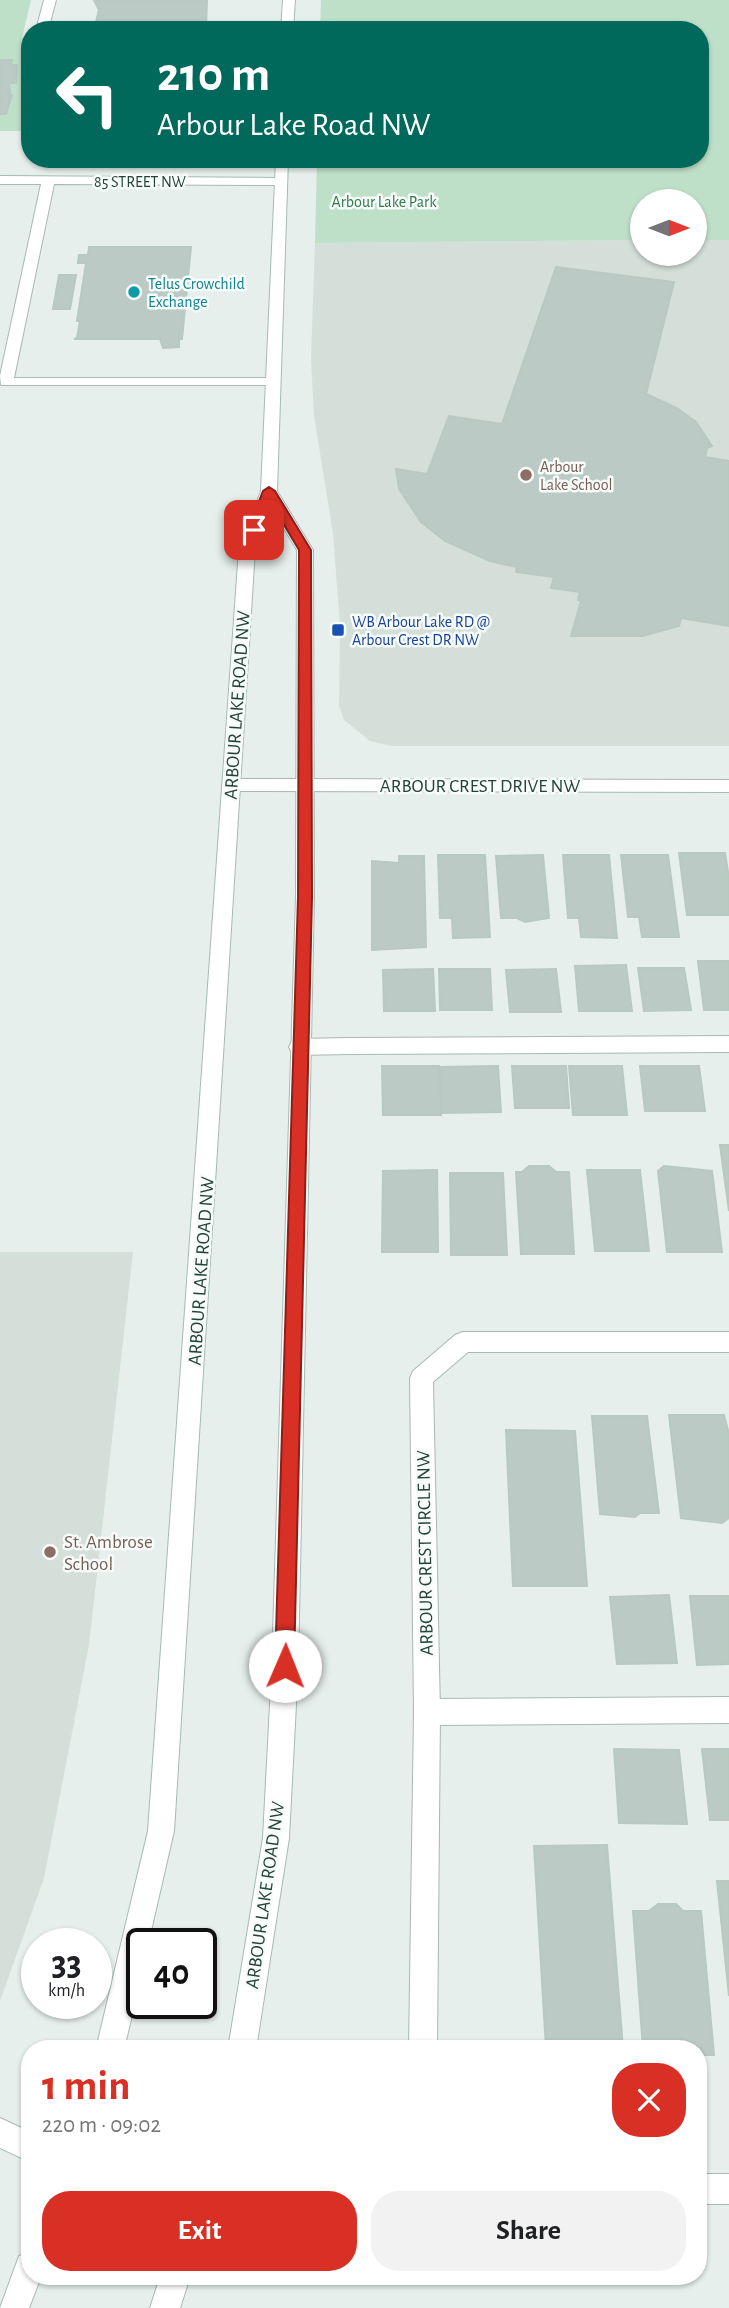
<!DOCTYPE html>
<meta charset="utf-8">
<style>
:root{--surface:#fff;--page:#f2f2f2;--text:#202124;--muted:#757577;--accent:#d93025}
body{margin:0;font-family:"Alegreya Sans",sans-serif;background:var(--page);color:var(--text);height:100vh;display:flex;flex-direction:column;font-size:26px;white-space:nowrap}
*{box-sizing:border-box;margin:0}
p{font-size:23px;color:var(--muted)}
.icon{flex:none;width:38px;height:38px;fill:none;stroke:currentColor;stroke-width:2;stroke-linecap:round;stroke-linejoin:round}
.map{position:relative;flex:1;overflow:hidden}
.sheet{position:absolute;left:21px;top:2040px;width:686px;height:245px;display:flex;flex-direction:column;background:var(--surface);border-radius:28px;box-shadow:0 2px 5px #0004}
.sheet>*{flex:none}
.guide{position:absolute;left:21px;top:21px;width:688px;height:147px;border-radius:28px;box-shadow:0 2px 5px #0004;background:#00695c;color:#fff;overflow:hidden}
.needle{width:46px;rotate:90deg}
.controls{position:absolute;left:630px;top:189px;display:grid;gap:14px}
.controls a{display:grid;place-items:center;width:77px;height:77px;border-radius:50%;background:var(--surface);box-shadow:0 2px 5px #0004;font-size:35px}
.speed{position:absolute;left:21px;top:1928px;display:flex;gap:14px;font-size:35px;font-weight:700;text-align:center}
.speed>*{display:grid;place-content:center;width:91px;height:91px;border-radius:50%;background:var(--surface);box-shadow:0 2px 5px #0004;line-height:1}
.speed small{font-size:18px;font-weight:400}
.speed .limit{border:4px solid #111;border-radius:10px;background:#fff;color:#111}
.pin{position:absolute;display:grid;place-items:center;width:60px;height:60px;color:#fff;margin:-30px;border-radius:14px;box-shadow:0 4px 10px #0006}
.me{position:absolute;width:77px;margin:-38px;rotate:1deg;stroke-linejoin:round;filter:drop-shadow(0 0 5px #0008)}
.turn{display:flex;align-items:center;gap:24px;height:147px;padding:0 21px;font-size:32px}
.turn .icon{width:91px;height:91px;stroke-width:2.5}
.turn b{display:block;font-size:49px;line-height:60px}
.round{display:grid;place-items:center;flex:none;width:74px;height:74px;border-radius:28px;background:var(--page)}
.head{display:flex;align-items:center;justify-content:space-between;height:119px;padding:0 21px}
h1{font-size:42px;font-weight:700;line-height:52px;color:var(--accent)}
.primary-button{display:flex;gap:14px;margin-top:auto;padding:14px 21px}
.primary-button a{flex:1;height:80px;border-radius:28px;background:var(--accent);color:#fff;font-size:28px;font-weight:700;line-height:80px;text-align:center}
.primary-button a+a{background:var(--page);color:var(--text)}
.map>svg:first-child{display:block}
.built{fill:#d4dfda}
.green{fill:#bfe0c8}
.building{fill:#bbcac4;stroke:#b8c9c2;stroke-width:2}
.lines{fill:none;stroke-linecap:round;stroke-linejoin:round}
.lane-casing{stroke:#a8b8b2;stroke-width:2}
.street-casing{stroke:#a8b8b2;stroke-width:2}
.secondary-casing{stroke:#a4bbb3;stroke-width:2}
.lane{fill:#fff;fill-rule:evenodd}
.street{fill:#fff;fill-rule:evenodd}
.secondary{fill:#fff;fill-rule:evenodd}
.route{fill:#d93025;stroke:#8d1f18;stroke-width:2}
.culture-dot{fill:#0f9aa8;stroke:#f7fbf9;stroke-width:2.5}
.education-dot{fill:#8d6e63;stroke:#f7fbf9;stroke-width:2.5}
.transit-dot{fill:#1a4fb4;stroke:#f7fbf9;stroke-width:2.5}
.labels{text-anchor:middle;stroke-width:5;stroke-linejoin:round;paint-order:stroke}
.far-street-label{font-size:16px;fill:#24423a;stroke:#f7fbf9}
.far-park-label{font-size:16px;fill:#2d7a4b;stroke:#f7fbf9}
.far-culture-label{font-size:16px;fill:#0d838f;stroke:#f7fbf9;text-anchor:start}
.far-education-label{font-size:16px;fill:#785e54;stroke:#f7fbf9;text-anchor:start}
.far-transit-label{font-size:16px;fill:#164399;stroke:#f7fbf9;text-anchor:start}
.street-label{font-size:19px;fill:#24423a;stroke:#f7fbf9}
.education-label{font-size:19px;fill:#785e54;stroke:#f7fbf9;text-anchor:start}
</style>
<div class="map">
<svg width="729" height="2308" viewBox="0 0 729 2308">
<rect width="100%" height="100%" fill="#e6efeb"/>
<!-- built -->
<g class="built">
<polygon points="642,240 642,254 695,254 695,240 729,240 729,746 392,746 370,741 344,720 339,706 340,625 333,533 314,416 311,359 315,243"/>
<polygon points="0,1252 133,1252 89,1645 44,1878 0,2001"/>
</g>
<!-- green -->
<g class="green">
<polygon points="0,0 31,0 22,38 30,46 30,131 0,131 0,114 6,114 12,95 6,95 10,93 9,83 16,83 17,65 11,65 11,60 0,60"/>
<polygon points="321,0 729,0 729,240 695,240 695,201 642,201 642,240 315,243 317,159 700,159 700,30 320,30"/>
</g>
<!-- building -->
<g class="building">
<polygon points="94,0 207,0 206,30 94,30 99,10"/>
<polygon points="0,60 12,60 11,65 17,65 16,83 9,83 10,93 6,95 12,95 6,114 0,114"/>
<polygon points="89,247 191,247 182,339 179,339 179,347 163,348 160,339 74,339 77,338 80,321 77,321 86,263 78,263 79,255 88,255"/>
<polygon points="556,267 674,282 646,394 677,408 696,422 712,446 707,448 705,457 729,461 729,626 681,618 679,626 642,636 571,636 581,601 578,600 580,592 551,588 554,577 516,572 517,567 490,561 445,541 421,522 399,489 396,469 427,474 449,416 502,424"/>
<polygon points="59,275 76,275 70,309 53,309"/>
<polygon points="679,853 725,853 729,878 729,915 687,915"/>
<polygon points="438,855 485,855 490,937 453,938 452,918 440,918"/>
<polygon points="543,855 549,918 525,922 517,918 501,918 496,856"/>
<polygon points="563,855 609,855 617,938 581,937 579,918 568,918"/>
<polygon points="621,855 668,855 679,937 642,937 639,917 628,917"/>
<polygon points="399,856 424,856 426,947 372,950 372,861 399,863"/>
<polygon points="698,961 729,961 729,1010 704,1010"/>
<polygon points="626,965 632,1011 579,1011 575,966"/>
<polygon points="638,968 684,968 691,1010 644,1011"/>
<polygon points="433,969 435,1011 384,1011 383,970"/>
<polygon points="439,969 490,969 492,1010 440,1010"/>
<polygon points="556,969 561,1012 510,1012 506,970"/>
<polygon points="382,1066 439,1066 441,1115 383,1115"/>
<polygon points="498,1066 501,1112 442,1113 440,1067"/>
<polygon points="512,1066 566,1066 569,1108 515,1108"/>
<polygon points="569,1066 622,1066 627,1115 573,1115"/>
<polygon points="640,1066 699,1066 705,1111 645,1111"/>
<polygon points="720,1145 729,1145 729,1211"/>
<polygon points="529,1166 549,1166 556,1172 569,1172 574,1254 521,1254 516,1172 522,1172"/>
<polygon points="664,1166 712,1171 722,1252 667,1252 658,1171"/>
<polygon points="437,1170 438,1252 382,1252 383,1171"/>
<polygon points="587,1170 640,1170 649,1251 595,1251"/>
<polygon points="450,1173 503,1173 507,1255 451,1255"/>
<polygon points="669,1415 724,1415 729,1434 729,1518 722,1523 681,1518"/>
<polygon points="592,1416 647,1416 659,1513 640,1513 635,1517 600,1514"/>
<polygon points="506,1430 575,1431 587,1586 513,1586"/>
<polygon points="669,1595 677,1663 617,1664 610,1597"/>
<polygon points="690,1596 729,1596 729,1664 697,1665"/>
<polygon points="614,1749 679,1750 687,1824 619,1823"/>
<polygon points="702,1749 729,1749 729,1820 710,1820"/>
<polygon points="607,1845 623,2049 546,2049 534,1846"/>
<polygon points="717,1881 729,1881 729,1996"/>
<polygon points="658,1904 676,1904 683,1911 701,1911 714,2055 698,2055 698,2049 643,2049 633,1911 649,1911"/>
</g>
<g class="lines">
<!-- lane casing -->
<g class="lane-casing">
<g id="lane">
<polygon points="44,0 56,0 48,30 36,30"/>
<polygon points="0,176 286,178 286,184 281,185 54,184 14,378 273,378 278,379 278,385 1,385 0,376 41,184 0,184"/>
<polygon points="729,1036 729,1052 349,1054 342,1052 339,1046 342,1040 349,1038"/>
<polygon points="729,1697 729,1723 427,1725 418,1721 414,1712 418,1703 427,1699"/>
<polygon points="0,2118 30,2132 30,2162 0,2148"/>
</g>
</g>
<!-- street casing -->
<g class="street-casing">
<g id="street">
<polygon points="231,779 729,780 729,792 231,791 222,785"/>
<polygon points="349,1038 356,1040 359,1046 356,1052 349,1054 299,1055 292,1053 289,1047 292,1041 299,1039"/>
<polygon points="463,1332 729,1332 729,1352 468,1352 433,1382 440,1712 437,2049 409,2049 414,1712 410,1378 413,1371 455,1335"/>
<rect x="698" y="2174" width="31" height="30"/>
</g>
</g>
<!-- secondary casing -->
<g class="secondary-casing">
<g id="secondary">
<polygon points="283,0 295,0 293,30 281,30"/>
<polygon points="276,159 288,159 277,491 313,550 314,897 298,1666 289,1838 256,2049 228,2049 263,1838 272,1666 296,897 297,550 271,507 255,549 174,1831 148,1944 142,1944 142,1973 124,2049 96,2049 148,1831 239,549 261,491"/>
<polygon points="30,2252 30,2277 41,2277 29,2308 0,2308 19,2256"/>
<polygon points="160,2277 190,2277 180,2308 150,2308"/>
</g>
</g>
<!-- lane -->
<use href="#lane" class="lane"/>
<!-- street -->
<use href="#street" class="street"/>
<!-- secondary -->
<use href="#secondary" class="secondary"/>
</g>
<!-- route -->
<polygon class="route" points="269,487 275,491 311,550 312,897 294,1666 291,1673 285,1676 278,1673 275,1666 298,897 299,550 271,503 259,532 248,530 263,491"/>
<!-- markers -->
<circle class="culture-dot" cx="134" cy="292" r="7"/>
<g class="education-dot">
<circle cx="526" cy="475" r="7"/>
<circle cx="50" cy="1552" r="7"/>
</g>
<rect class="transit-dot" x="331" y="623" width="14" height="14" rx="3.5"/>
<g class="labels">
<!-- far-street labels -->
<g class="far-street-label">
<text x="140" y="187">85 STREET NW</text>
</g>
<!-- far-park labels -->
<g class="far-park-label">
<text x="384" y="207">Arbour Lake Park</text>
</g>
<!-- far-culture labels -->
<g class="far-culture-label">
<text x="148" y="289">Telus Crowchild<tspan x="148" dy="18">Exchange</tspan></text>
</g>
<!-- far-education labels -->
<g class="far-education-label">
<text x="540" y="472">Arbour<tspan x="540" dy="18">Lake School</tspan></text>
</g>
<!-- far-transit labels -->
<g class="far-transit-label">
<text x="352" y="627">WB Arbour Lake RD @<tspan x="352" dy="18">Arbour Crest DR NW</tspan></text>
</g>
<!-- street labels -->
<g class="street-label">
<text transform="translate(236 705) rotate(-86)" y="7">ARBOUR LAKE ROAD NW</text>
<text x="480" y="792">ARBOUR CREST DRIVE NW</text>
<text transform="translate(200 1271) rotate(-86)" y="7">ARBOUR LAKE ROAD NW</text>
<text transform="translate(424 1553) rotate(-91)" y="7">ARBOUR CREST CIRCLE NW</text>
<text transform="translate(264 1895) rotate(-82)" y="7">ARBOUR LAKE ROAD NW</text>
</g>
<!-- education labels -->
<g class="education-label">
<text x="64" y="1548">St. Ambrose<tspan x="64" dy="22">School</tspan></text>
</g>
</g>
</svg>
<div class="controls">
<a><svg class="needle" viewBox="-14 -14 28 28"><path d="M0-13l5 13h-10z" fill="#e53935"/><path d="M0 13l5-13h-10z" fill="#757577"/></svg></a>
</div>
<div class="speed"><div>33<small>km/h</small></div><div class="limit">40</div></div>
<div class="pin" style="left:254px;top:530px;background:#d93025"><svg class="icon" aria-label="arrive" viewBox="0 0 24 24"><path d="M6 21V4h12l-3 4 3 4H6"/></svg></div>
<svg class="me" style="left:285px;top:1666px" viewBox="-20 -20 40 40"><circle r="19" fill="#fff"/><path d="M0-13L10 11 0 6-10 11z" fill="#d93025"/></svg>
<div class="guide">
<div class="turn"><svg class="icon" aria-label="left" viewBox="0 0 24 24"><path d="M17 20v-9H6M10 6l-5 5 5 5"/></svg><div><b>210 m</b>Arbour Lake Road NW</div></div>
</div>
<section class="sheet">
<div class="head"><div><h1>1 min</h1><p>220 m · 09:02</p></div><a class="round" style="background:#d93025;color:#fff"><svg class="icon" aria-label="close" viewBox="0 0 24 24"><path d="M6 6l12 12M18 6L6 18"/></svg></a></div>
<div class="primary-button"><a>Exit</a><a>Share</a></div>
</section>
</div>
